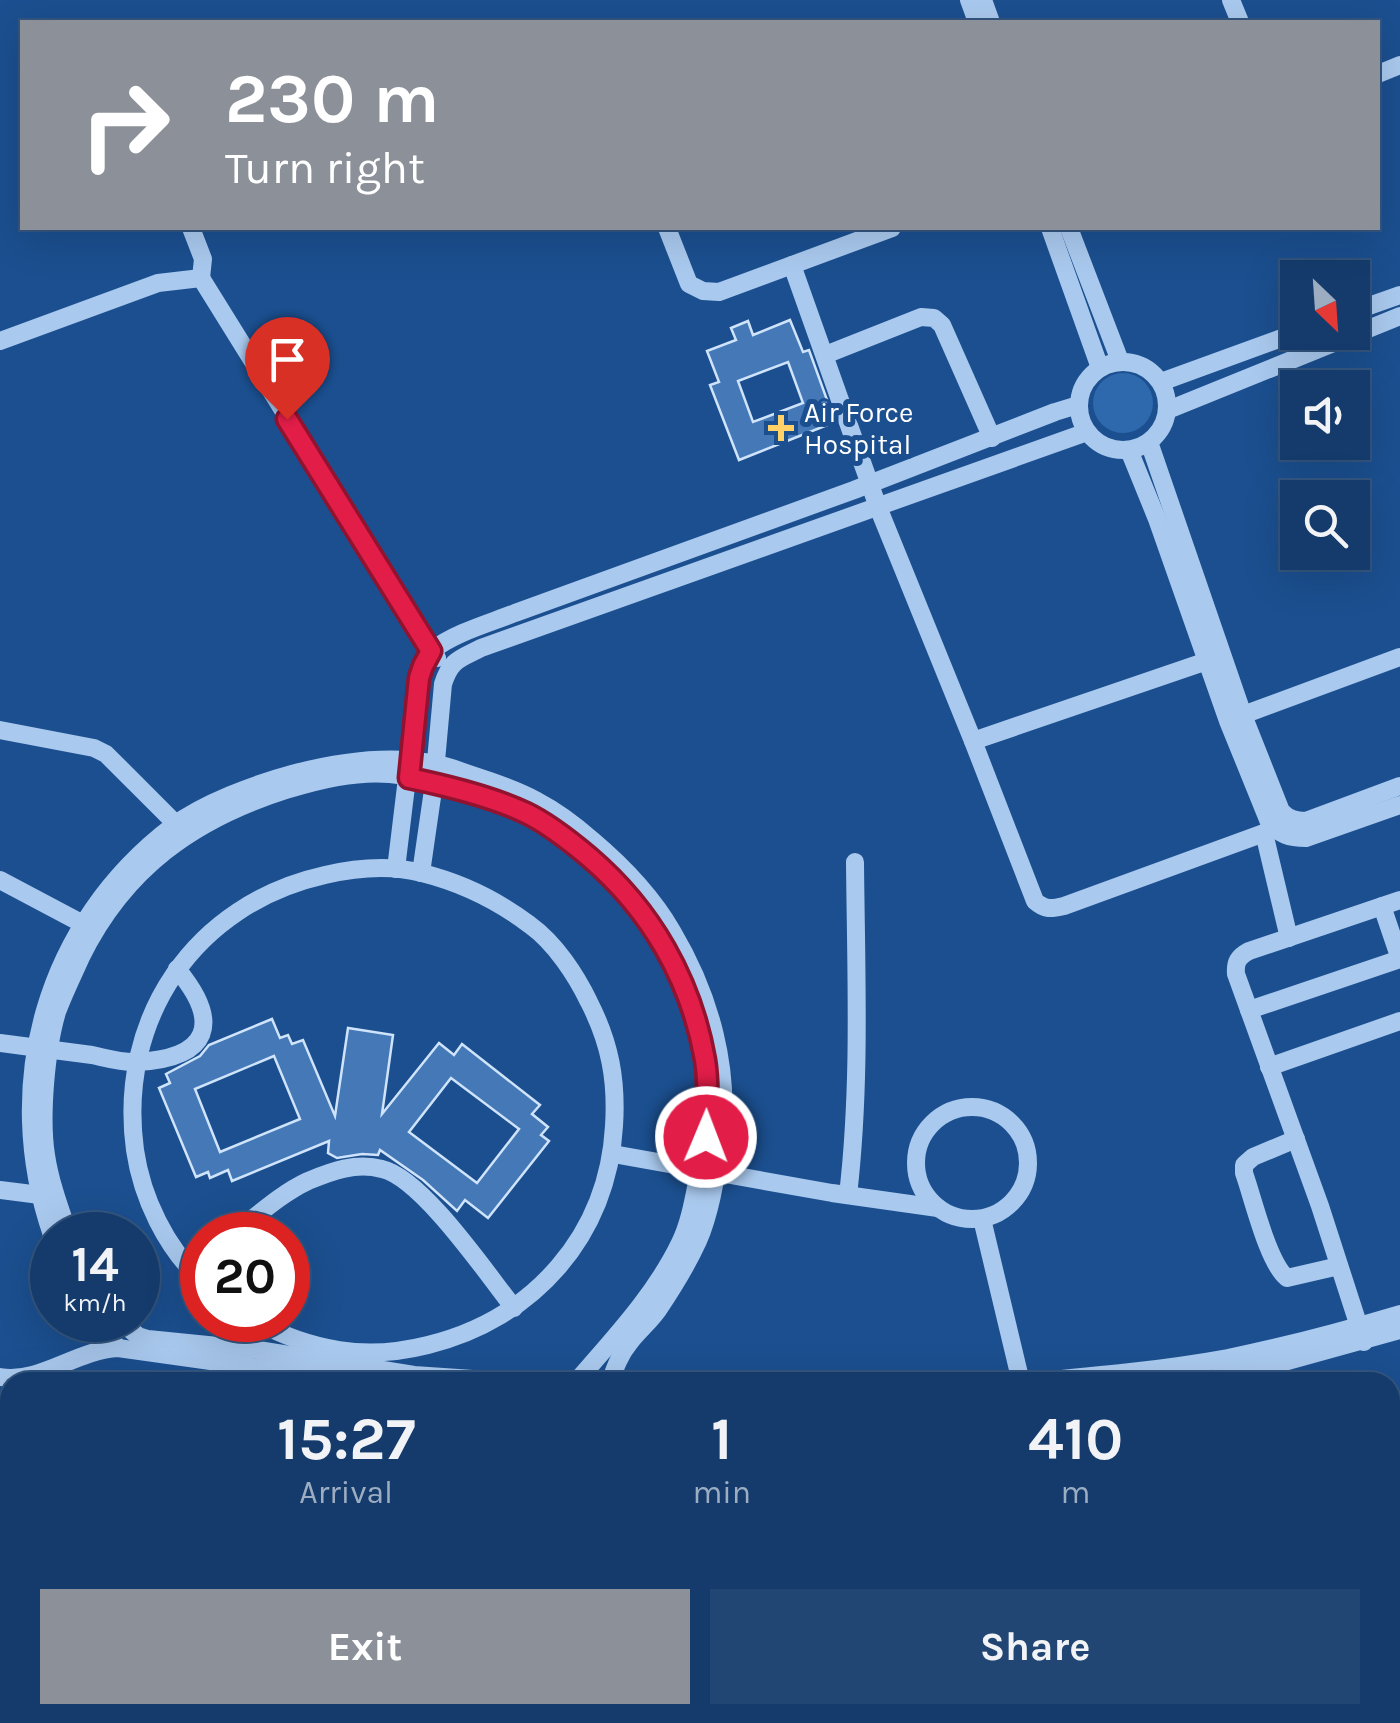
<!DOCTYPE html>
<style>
:root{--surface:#143b6b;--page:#214673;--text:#f1f3f6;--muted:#9dadc1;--line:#33557e;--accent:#8c9099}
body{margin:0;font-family:Karla,sans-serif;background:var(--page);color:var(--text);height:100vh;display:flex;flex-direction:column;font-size:38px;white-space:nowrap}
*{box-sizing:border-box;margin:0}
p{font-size:32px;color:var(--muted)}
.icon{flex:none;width:55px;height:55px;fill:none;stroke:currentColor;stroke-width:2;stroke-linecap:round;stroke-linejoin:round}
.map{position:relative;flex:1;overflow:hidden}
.sheet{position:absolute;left:0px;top:1372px;width:1400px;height:352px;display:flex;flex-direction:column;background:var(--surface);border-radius:30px 30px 0 0;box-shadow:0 10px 40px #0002,0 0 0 2px var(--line)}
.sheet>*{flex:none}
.hud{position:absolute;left:20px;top:20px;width:1360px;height:210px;border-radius:0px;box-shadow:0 10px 40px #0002,0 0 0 2px var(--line);background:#8c9099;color:#fff;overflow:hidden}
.needle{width:65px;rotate:155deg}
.fabs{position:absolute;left:1280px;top:260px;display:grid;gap:20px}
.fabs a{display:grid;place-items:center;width:90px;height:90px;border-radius:0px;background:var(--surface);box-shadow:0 10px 40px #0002,0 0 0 2px var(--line);font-size:50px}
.speed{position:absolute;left:30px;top:1212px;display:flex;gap:20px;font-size:50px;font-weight:700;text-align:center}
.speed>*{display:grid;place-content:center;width:130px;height:130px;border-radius:50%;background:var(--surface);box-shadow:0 10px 40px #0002,0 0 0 2px var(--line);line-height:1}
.speed small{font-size:25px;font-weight:400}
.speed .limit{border:15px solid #d22;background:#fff;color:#111}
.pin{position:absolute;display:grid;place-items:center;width:85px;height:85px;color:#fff;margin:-102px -42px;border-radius:50% 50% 50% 0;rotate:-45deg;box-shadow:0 0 10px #0007}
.pin .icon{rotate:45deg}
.me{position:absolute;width:110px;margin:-55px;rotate:1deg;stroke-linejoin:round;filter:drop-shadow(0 0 8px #0008)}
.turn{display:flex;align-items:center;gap:35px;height:210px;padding:0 40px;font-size:45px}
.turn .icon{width:130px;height:130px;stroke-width:2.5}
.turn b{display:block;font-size:70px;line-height:85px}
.eta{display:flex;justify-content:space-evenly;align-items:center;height:170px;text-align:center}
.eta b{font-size:60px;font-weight:700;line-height:70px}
.cta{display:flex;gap:20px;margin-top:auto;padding:20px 40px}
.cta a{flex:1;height:115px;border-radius:0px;background:var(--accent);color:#fff;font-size:40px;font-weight:700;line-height:115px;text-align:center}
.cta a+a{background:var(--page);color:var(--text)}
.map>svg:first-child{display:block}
.green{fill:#2e69ad}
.building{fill:#4478b7;stroke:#cfe3fa;stroke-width:2.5;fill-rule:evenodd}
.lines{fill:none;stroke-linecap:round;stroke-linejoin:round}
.minor{stroke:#a9c9ee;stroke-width:18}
.highway{stroke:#fff;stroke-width:30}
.route-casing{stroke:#92132f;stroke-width:25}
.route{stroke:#e11d48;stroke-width:18}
.poi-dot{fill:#ffd166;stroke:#1b4f8f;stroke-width:4}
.labels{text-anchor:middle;stroke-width:10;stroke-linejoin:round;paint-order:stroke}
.poi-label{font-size:28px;fill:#fff;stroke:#1b4f8f;text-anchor:start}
</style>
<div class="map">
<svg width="1400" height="1723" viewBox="0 0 1400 1723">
<rect width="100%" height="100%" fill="#1b4f8f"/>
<!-- green -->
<circle class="green" cx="1123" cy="403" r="30"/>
<!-- building -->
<g class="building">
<path d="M790 320 803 352 809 350 835 422 739 460 710 385 719 382 707 351 736 340 731 328 748 321 753 335ZM788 362 803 403 753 422 738 381Z"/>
<path d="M272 1019 280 1038 288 1035 292 1044 303 1040 335 1116 348 1028 393 1035 382 1114 439 1043 454 1055 462 1044 540 1105 532 1114 548 1127 541 1135 549 1141 488 1218 465 1200 457 1211 423 1180 380 1150 378 1155 362 1154 337 1158 328 1153 329 1141 232 1181 228 1170 210 1178 208 1172 196 1177 159 1088 170 1083 166 1074 200 1056 209 1045ZM274 1056 300 1119 220 1152 195 1089ZM451 1078 519 1129 477 1183 409 1132Z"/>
</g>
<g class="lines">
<!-- minor -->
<g class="minor">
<polyline points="969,0 977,22"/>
<polyline points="983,0 991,22"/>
<polyline points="1231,0 1240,22"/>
<polyline points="1378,74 1400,65"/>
<polyline points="191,228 203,259 201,278"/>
<polyline points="667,228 689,284 703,291 719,292 892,228"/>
<polyline points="1050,228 1100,368"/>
<polyline points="1069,228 1120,361"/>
<path d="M792 265 878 507 973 741 1035 901C1045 910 1051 909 1064 906L1264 833 1288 818"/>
<polyline points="1352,312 1400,295"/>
<polyline points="0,341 158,283 201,278 437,658"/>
<polyline points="825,355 921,317 934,318 942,325 992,438"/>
<circle cx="1123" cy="406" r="44"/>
<polyline points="1161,382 1298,332"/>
<polyline points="1168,410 1400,316"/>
<path d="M1149 442 1243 715 1281 811C1289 819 1295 821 1306 821L1400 786"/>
<path d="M1129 450 1157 519 1228 721 1269 822C1279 835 1290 838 1306 838L1400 805"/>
<polyline points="1232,719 1400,657"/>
<polyline points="0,730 94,748 106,754 176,824"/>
<polyline points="973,741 1207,661"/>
<polyline points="1264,833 1289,938"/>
<path d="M396 869 419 679C422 668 425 657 433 650 454 633 490 623 515 613L854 490 1055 412 1078 405"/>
<path d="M421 873 434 783 443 684C451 659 460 659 481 648L1087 432"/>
<polyline points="0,880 83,924"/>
<polyline points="1249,1010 1400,959 1382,906"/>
<path d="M0 1043C31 1047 61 1051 92 1055 106 1058 123 1063 137 1062 210 1058 222 1023 177 969"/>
<polyline points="1269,1067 1400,1021"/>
<circle cx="972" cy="1163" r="56"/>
<path d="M1296 1139 1253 1157 1244 1165V1173C1253 1198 1268 1263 1287 1278L1339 1266"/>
<polyline points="613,1154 832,1193 938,1208"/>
<polyline points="0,1190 40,1195"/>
<path d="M848 1195C861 1084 856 973 855 862"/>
<polyline points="982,1219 1021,1382"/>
<path d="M52 1235C0 1084 45 923 173 826 204 803 255 784 292 774 337 762 389 754 436 764 448 766 460 771 472 775 522 791 553 805 592 840 624 867 651 895 672 931 710 995 731 1069 721 1144 716 1175 711 1211 698 1241 688 1263 674 1286 660 1307 652 1320 639 1330 630 1342 620 1354 615 1368 610 1382"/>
<path d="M69 1235C60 1209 50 1182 46 1155 40 1117 46 1049 57 1012 64 993 73 975 81 957 125 868 194 819 286 790 319 780 355 771 390 774 583 793 741 965 701 1163 695 1189 692 1218 680 1243 655 1295 613 1339 576 1382"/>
<path d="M232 1235C256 1217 280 1194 308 1181 332 1171 356 1162 382 1169 422 1178 487 1274 514 1308"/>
<path d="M202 1281C166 1248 142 1198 135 1150 117 1018 195 904 325 875 355 868 391 865 422 873 462 883 497 900 530 925 555 943 576 975 589 1002 610 1043 617 1080 614 1126 608 1235 534 1319 428 1345 400 1352 368 1355 339 1350 308 1345 281 1335 254 1320"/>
<polyline points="96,1320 118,1348"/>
<polyline points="119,1320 138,1336 148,1339 258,1350 414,1375 519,1382"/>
<path d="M1364 1342 1320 1206 1236 974C1235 962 1238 957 1249 951L1400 900"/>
<path d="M0 1377C40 1384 76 1350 118 1348L359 1382"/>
<path d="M1028 1382C1095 1376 1162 1370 1228 1358 1286 1346 1343 1331 1400 1314"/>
<polyline points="1193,1382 1255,1370 1400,1330"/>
<polyline points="1390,1418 1400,1415"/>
<polyline points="0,1420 10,1422"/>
<polyline points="1390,1494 1400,1491"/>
<polyline points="0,1505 10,1507"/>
<polyline points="1390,1618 1400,1639"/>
<polyline points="0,1623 10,1622"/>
<polyline points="1390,1682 1400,1678"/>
<polyline points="815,1715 819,1723"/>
<polyline points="997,1715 1000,1723"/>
<polyline points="1179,1715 1183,1723"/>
<polyline points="147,1723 147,1715"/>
<polyline points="334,1723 336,1715"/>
<polyline points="409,1723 410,1715"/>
<polyline points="526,1723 527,1715"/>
<polyline points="594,1723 595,1715"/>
<polyline points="692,1723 693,1715"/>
<polyline points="760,1723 765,1715"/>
<polyline points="1094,1723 1111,1715"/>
<polyline points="1302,1723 1319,1715"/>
</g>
<!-- highway -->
<g class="highway">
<polyline points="0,1452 10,1454"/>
<polyline points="1390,1476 1400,1473"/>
<polyline points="0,1477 10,1478"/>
</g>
</g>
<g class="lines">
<!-- route casing -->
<g class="route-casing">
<path id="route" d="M287 419 431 651 423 666 419 678 409 778C448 786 490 796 526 813 549 824 570 841 589 857 651 910 691 980 705 1060 709 1085 707 1112 706 1137"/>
</g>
<!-- route -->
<use href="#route" class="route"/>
</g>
<!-- markers -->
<path class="poi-dot" d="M776 413h10v10h10v10h-10v10h-10v-10h-10v-10h10z"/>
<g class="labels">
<!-- poi labels -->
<g class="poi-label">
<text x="804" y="422">Air Force<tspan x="804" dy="32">Hospital</tspan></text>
</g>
</g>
</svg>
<div class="fabs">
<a><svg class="needle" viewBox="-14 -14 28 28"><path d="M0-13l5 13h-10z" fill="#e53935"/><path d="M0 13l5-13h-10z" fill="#9dadc1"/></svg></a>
<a><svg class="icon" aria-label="sound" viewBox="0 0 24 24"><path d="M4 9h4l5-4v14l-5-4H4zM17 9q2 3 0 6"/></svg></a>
<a><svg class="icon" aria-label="search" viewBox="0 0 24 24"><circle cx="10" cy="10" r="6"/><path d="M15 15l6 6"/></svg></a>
</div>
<div class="speed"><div>14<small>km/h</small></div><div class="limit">20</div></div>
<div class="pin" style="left:287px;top:419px;background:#d93025"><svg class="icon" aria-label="arrive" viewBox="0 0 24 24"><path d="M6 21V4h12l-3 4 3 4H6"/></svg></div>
<svg class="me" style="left:706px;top:1137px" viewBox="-20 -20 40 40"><circle r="17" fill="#e11d48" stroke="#fff" stroke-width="3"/><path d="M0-11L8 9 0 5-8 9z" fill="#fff"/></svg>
<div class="hud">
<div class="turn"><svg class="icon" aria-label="right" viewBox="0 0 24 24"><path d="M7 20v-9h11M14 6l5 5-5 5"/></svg><div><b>230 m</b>Turn right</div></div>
</div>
<section class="sheet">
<div class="eta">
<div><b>15:27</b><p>Arrival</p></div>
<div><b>1</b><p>min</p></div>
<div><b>410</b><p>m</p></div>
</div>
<div class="cta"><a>Exit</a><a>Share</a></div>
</section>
</div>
